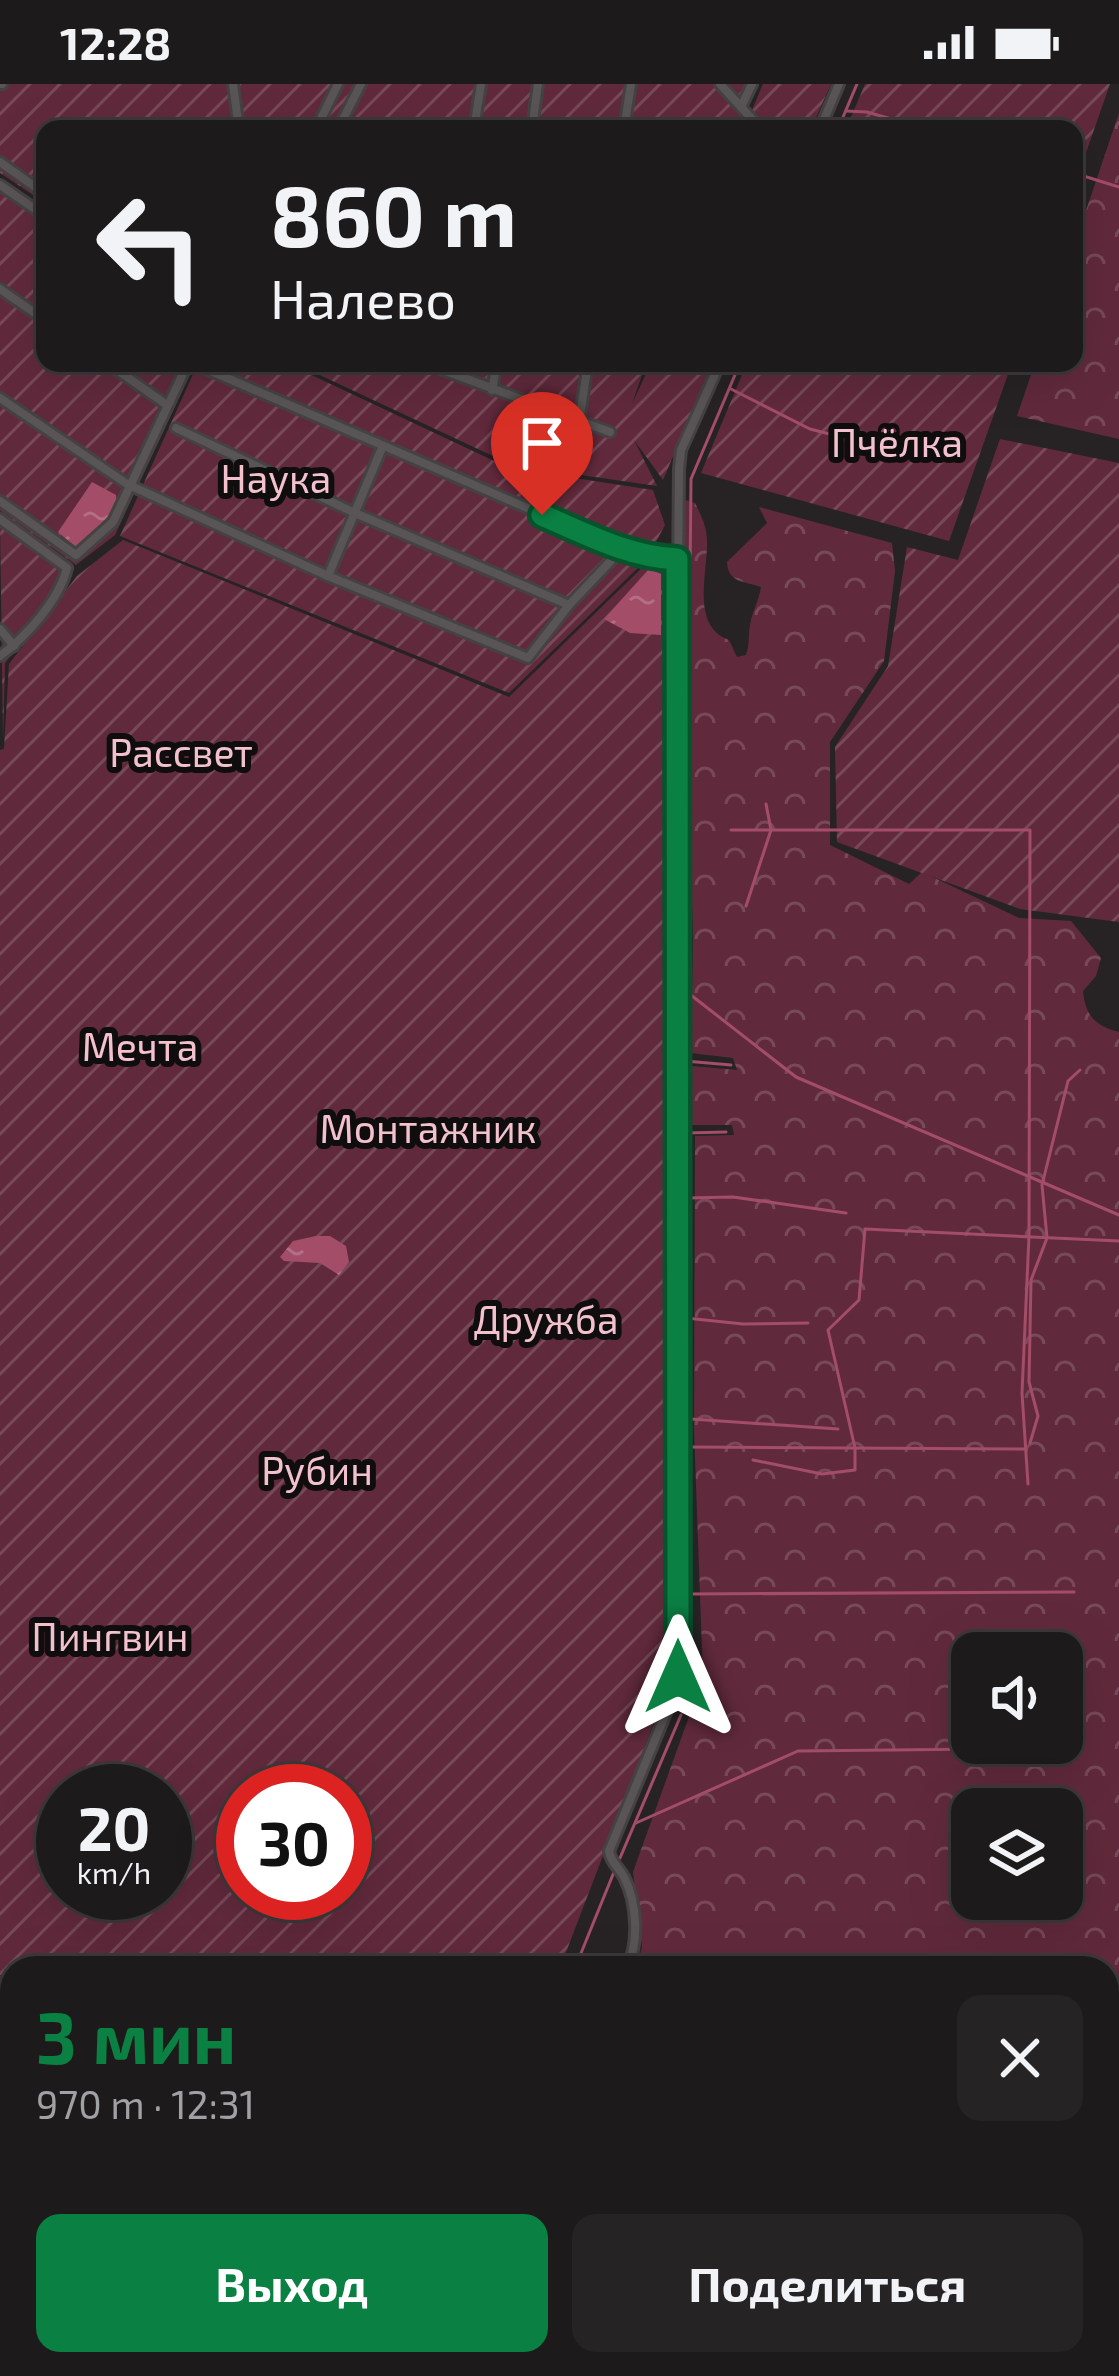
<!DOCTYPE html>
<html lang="ru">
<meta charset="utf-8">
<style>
:root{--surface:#1d1a1b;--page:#252324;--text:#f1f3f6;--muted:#a0a1a3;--line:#3b383a;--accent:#0b8043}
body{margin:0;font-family:"Exo 2",sans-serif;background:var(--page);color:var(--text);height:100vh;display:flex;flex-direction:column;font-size:45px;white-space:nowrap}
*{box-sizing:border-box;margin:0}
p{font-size:39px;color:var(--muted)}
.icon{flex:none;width:66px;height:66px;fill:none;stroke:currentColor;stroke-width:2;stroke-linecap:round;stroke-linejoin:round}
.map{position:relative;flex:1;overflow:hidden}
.details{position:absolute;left:0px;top:1872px;width:1119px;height:420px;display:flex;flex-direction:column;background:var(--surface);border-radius:36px 36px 0 0;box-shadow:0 12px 48px #0002,0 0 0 3px var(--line)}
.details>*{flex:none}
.guide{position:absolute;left:36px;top:36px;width:1047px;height:252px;border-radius:24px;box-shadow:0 12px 48px #0002,0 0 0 3px var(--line);background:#1d1a1b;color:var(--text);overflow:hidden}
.tools{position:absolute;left:951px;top:1548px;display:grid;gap:24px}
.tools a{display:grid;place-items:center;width:132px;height:132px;border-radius:24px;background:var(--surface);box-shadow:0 12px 48px #0002,0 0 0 3px var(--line);font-size:60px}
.speed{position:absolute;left:36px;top:1680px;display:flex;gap:24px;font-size:60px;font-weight:700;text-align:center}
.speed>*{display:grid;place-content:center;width:156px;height:156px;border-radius:50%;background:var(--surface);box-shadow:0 12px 48px #0002,0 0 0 3px var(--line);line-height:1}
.speed small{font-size:30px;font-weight:400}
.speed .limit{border:18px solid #d22;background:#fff;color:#111}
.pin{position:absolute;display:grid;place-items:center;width:102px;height:102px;color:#fff;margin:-123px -51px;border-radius:50% 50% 50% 0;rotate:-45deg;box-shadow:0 0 12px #0007}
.pin .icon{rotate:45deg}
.me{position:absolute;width:132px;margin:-66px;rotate:0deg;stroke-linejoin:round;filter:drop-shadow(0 0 9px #0008)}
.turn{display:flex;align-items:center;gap:42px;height:252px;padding:0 36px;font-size:54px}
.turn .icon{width:156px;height:156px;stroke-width:2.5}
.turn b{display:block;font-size:84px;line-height:102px}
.round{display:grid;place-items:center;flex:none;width:126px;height:126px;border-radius:24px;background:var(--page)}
.overview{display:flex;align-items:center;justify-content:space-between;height:204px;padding:0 36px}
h1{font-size:72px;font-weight:700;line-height:90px;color:var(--accent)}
.primary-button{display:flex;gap:24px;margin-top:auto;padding:24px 36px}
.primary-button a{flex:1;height:138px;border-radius:24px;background:var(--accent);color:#fff;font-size:48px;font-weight:700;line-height:138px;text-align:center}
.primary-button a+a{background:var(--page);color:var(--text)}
.status{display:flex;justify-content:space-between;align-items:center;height:84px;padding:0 60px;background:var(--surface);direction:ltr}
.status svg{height:33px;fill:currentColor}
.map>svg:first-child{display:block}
.forest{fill:url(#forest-crowns);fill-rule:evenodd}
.wetland{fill:url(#wetland-marsh)}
.garden{fill:url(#garden-furrows);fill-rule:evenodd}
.water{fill:url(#water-ripples)}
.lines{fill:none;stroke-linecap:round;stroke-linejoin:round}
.stream{stroke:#a34d69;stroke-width:3}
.minor-casing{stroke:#454242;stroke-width:14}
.tertiary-casing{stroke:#454242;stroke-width:15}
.minor{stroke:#595556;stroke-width:8}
.tertiary{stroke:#595556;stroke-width:9}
.route-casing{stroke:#07532c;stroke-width:30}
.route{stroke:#0b8043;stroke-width:21}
.labels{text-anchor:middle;stroke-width:12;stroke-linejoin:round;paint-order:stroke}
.park-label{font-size:39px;fill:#f3c1ce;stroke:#0f0d0d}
</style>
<div class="status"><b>12:28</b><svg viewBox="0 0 49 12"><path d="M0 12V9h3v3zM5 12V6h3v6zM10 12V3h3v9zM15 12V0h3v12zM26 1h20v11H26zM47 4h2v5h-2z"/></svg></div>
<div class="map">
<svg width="1119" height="2292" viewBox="0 0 1119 2292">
<defs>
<pattern id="forest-crowns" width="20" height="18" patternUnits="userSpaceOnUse" patternTransform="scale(3)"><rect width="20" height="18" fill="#612a3c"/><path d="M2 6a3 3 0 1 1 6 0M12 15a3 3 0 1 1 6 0" fill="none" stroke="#784958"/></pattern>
<pattern id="wetland-marsh" width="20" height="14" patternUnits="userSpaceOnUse" patternTransform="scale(3)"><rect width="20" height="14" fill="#612a3c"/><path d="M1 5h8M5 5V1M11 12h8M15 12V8" fill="none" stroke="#784958"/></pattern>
<pattern id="garden-furrows" width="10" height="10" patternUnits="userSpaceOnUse" patternTransform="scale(3)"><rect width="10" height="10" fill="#612a3c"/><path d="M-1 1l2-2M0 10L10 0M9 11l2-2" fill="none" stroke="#784958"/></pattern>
<pattern id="water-ripples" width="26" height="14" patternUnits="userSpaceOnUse" patternTransform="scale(3)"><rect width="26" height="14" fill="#a34d69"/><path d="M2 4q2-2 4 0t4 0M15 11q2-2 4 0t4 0" fill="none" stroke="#b46f86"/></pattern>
</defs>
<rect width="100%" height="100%" fill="#272324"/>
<!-- forest -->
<g class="forest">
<polygon points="1119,29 1119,355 1017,332 1035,279 1074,279 1074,162"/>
<path d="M686 416 695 419C701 431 707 443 707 457 708 488 690 542 729 556L737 573 746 571C750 560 748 552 750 541 752 528 759 517 761 503 744 497 728 499 727 478L767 439 759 423 892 459 895 487 884 577 830 658V761L909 800 922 788 1019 834 1071 837 1101 874 1096 892 1083 907C1085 931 1095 942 1119 948V1973L1107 1990V1884H636L642 1863 633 1788 703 1594 694 1345 695 1052 734 1051 732 1041H690L692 982 737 986 733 974 691 969 693 853 681 423ZM972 1569H1062V1659H972ZM972 1725H1062V1815H972Z"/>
<polygon points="1119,2017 1119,2283 1114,2292 926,2292 930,2280 1107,2280 1107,2032"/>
</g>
<!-- wetland -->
<g class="wetland">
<polygon points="0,1916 12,1919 12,2280 178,2280 158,2292 0,2292"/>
<polygon points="737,2280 899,2280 896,2292 732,2292"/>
</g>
<!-- garden -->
<g class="garden">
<polygon points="0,0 335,0 312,45 45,45 45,119 0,89"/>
<polygon points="344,0 758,0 734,45 320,45"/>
<polygon points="763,0 831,0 811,45 744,45"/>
<polygon points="865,0 1110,0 1074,103 1074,45 846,45"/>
<polygon points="0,98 45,127 45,279 195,279 115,451 76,481 0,427"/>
<polygon points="198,279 286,279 509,384 653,406 665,441 646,476 509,609 120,452"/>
<polygon points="294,279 646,279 632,320 651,279 713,279 663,396 634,356 657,402 512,381"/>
<polygon points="747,279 1012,279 949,457 701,389"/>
<polygon points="1000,355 1119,379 1119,838 1020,825 837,758 835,663 888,582 907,463 958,476"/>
<polygon points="0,435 71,485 67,500 5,579 3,655"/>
<path d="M123 456 509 613 649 477 666 485 669 1599 560 1884H12V1893L0 1891V666L4 665 9 580 77 492ZM63 1707H165V1809H63ZM243 1707H345V1809H243Z"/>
</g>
<!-- water -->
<g class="water">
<polygon points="92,398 116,411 117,422 78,465 58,448"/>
<polygon points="649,485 661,490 661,551 630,549 604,535"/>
<polygon points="316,1152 330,1152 346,1162 349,1178 339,1191 320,1179 284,1177 280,1173 293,1157"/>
<polygon points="547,2280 737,2280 732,2292 559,2292"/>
</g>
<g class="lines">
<!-- stream -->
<g class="stream">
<polyline points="846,27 867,28 926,45"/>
<polyline points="838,45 857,0"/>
<polyline points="1074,89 1119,103"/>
<polyline points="731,305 810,345 892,366"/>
<polyline points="731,746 1030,746 1029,1152 1022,1309 1028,1400"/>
<polyline points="746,822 771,746 766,720"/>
<polyline points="686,893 691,395 740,279"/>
<polyline points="686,907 690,1404"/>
<polyline points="687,908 796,993 1119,1131"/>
<polyline points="685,977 731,981"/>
<polyline points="686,1049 726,1048"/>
<polyline points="687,1114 733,1113 846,1129"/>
<polyline points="686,1234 743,1240 808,1239"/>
<polyline points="691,1335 838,1345"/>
<polyline points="1030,1359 1038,1332 1029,1298 1031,1196 1047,1154 1042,1101 1068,997 1080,986"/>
<polyline points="690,1363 1024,1365"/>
<polyline points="753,1376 822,1390 855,1386 855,1364 828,1246 859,1216 865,1145 1119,1157"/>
<polyline points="690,1510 1074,1508"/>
<polyline points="684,1622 690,1608 690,1411"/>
<polyline points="636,1739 798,1667 984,1665 989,1659"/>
<polyline points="620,1774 681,1631"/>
<polyline points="575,1884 614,1788"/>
<polyline points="467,2280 470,2292"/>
</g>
<!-- minor casing -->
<g class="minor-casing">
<g id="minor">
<polyline points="0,0 2,0"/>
<polyline points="233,0 239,45"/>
<polyline points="720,0 761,45"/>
<polyline points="741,23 752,0"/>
<polyline points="316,45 338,0"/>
<polyline points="338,45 361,0"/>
<polyline points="474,45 481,0"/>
<polyline points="532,45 538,0"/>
<polyline points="624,45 631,0"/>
<polyline points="820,45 839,0"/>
<polyline points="0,78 45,110"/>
<polyline points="0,101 45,132"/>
<polyline points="0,205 45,236"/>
<polyline points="107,279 167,321"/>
<polyline points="424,279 610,348"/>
<polyline points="204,284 622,465"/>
<polyline points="492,306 497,279"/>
<polyline points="0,314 127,400 328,492 528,574 569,521 622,465 654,474 677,474"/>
<polyline points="579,338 588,279"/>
<polyline points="176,344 355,429 569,521"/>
<polyline points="0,417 76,471 113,438 188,279"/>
<path d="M0 435 67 484C59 516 27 552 0 572"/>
<polyline points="328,492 382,364"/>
<polyline points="0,545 14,562"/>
<path d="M626 1884C640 1861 637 1818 624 1793 618 1782 611 1779 609 1767L678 1600 675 856 679 385 681 366 720 279"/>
<polyline points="0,1899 12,1900"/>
<polyline points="535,2280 546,2292"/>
</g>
</g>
<!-- tertiary casing -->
<g class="tertiary-casing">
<g id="tertiary">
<polyline points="1107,2016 1119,2000"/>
<polyline points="912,2292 917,2280"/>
</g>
</g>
<!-- minor -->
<use href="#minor" class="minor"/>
<!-- tertiary -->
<use href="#tertiary" class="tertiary"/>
</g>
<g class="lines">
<!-- route casing -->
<g class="route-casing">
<path id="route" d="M542 431C586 450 629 473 677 475L678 1593"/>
</g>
<!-- route -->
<use href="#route" class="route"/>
</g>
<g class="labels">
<!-- park labels -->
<g class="park-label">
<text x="897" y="373">Пчёлка</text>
<text x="276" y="409">Наука</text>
<text x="181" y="683">Рассвет</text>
<text x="140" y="977">Мечта</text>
<text x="428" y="1059">Монтажник</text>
<text x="546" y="1250">Дружба</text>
<text x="317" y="1401">Рубин</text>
<text x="110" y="1567">Пингвин</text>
</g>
</g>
</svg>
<div class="tools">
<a><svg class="icon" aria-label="sound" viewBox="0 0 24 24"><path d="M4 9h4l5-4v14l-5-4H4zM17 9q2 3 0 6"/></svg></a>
<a><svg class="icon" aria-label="layers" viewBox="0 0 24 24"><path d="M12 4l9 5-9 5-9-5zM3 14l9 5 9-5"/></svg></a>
</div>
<div class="speed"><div>20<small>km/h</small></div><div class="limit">30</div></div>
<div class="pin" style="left:542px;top:431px;background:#d93025"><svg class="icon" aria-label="arrive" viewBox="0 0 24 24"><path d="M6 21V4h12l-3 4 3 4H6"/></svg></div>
<svg class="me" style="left:678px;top:1593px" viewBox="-20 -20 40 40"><path d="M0-17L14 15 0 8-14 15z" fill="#0b8043" stroke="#fff" stroke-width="4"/></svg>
<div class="guide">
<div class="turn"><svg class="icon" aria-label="left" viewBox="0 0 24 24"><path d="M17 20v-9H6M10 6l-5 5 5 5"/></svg><div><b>860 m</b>Налево</div></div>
</div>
<section class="details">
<div class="overview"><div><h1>3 мин</h1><p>970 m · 12:31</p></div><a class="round"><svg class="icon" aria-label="close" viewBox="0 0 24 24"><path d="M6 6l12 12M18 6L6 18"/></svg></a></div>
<div class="primary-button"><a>Выход</a><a>Поделиться</a></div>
</section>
</div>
